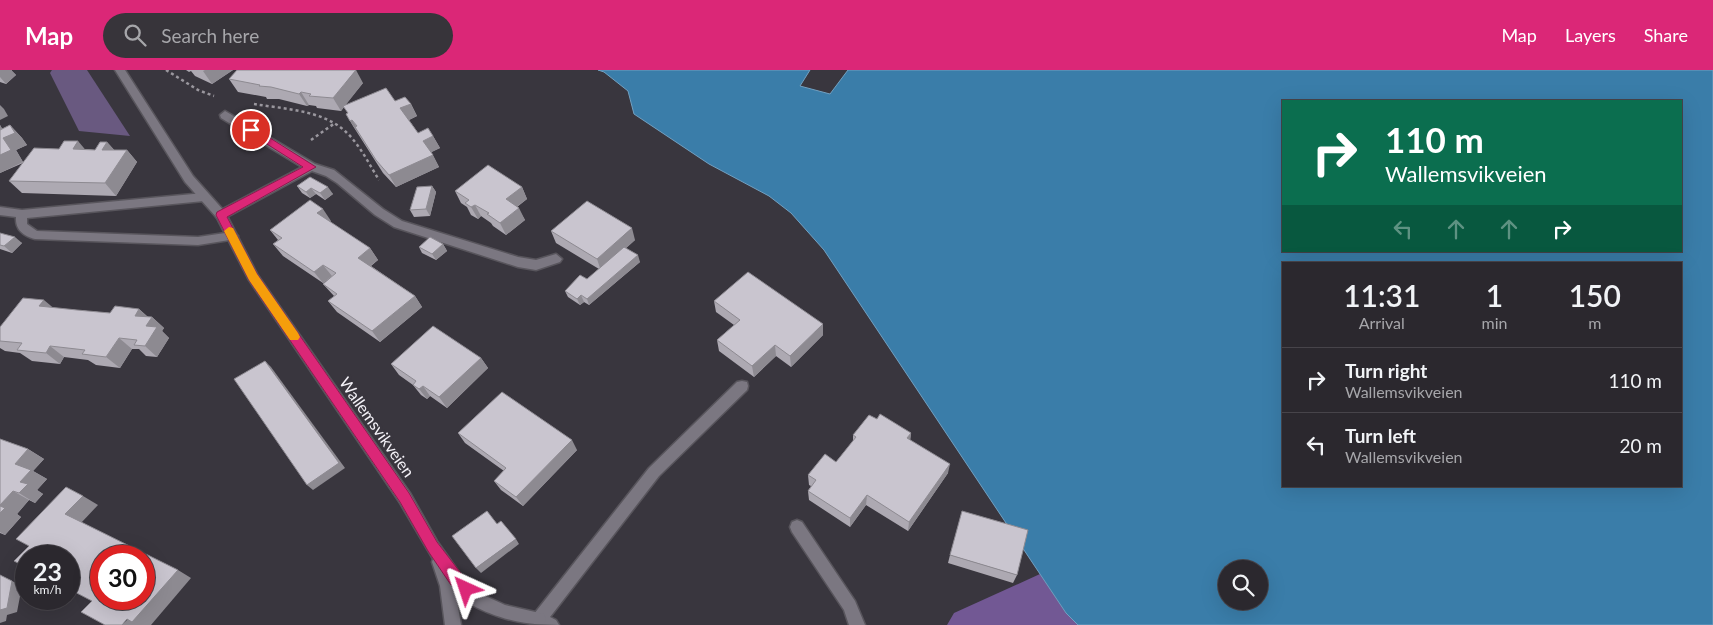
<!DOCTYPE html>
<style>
:root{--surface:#2b282e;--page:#37343a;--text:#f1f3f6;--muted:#a6a6aa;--line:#47444a;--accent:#db2777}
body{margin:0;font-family:Lato,sans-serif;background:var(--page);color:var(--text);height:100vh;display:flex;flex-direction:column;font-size:19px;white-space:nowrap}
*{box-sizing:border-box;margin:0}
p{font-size:16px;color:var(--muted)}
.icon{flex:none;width:28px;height:28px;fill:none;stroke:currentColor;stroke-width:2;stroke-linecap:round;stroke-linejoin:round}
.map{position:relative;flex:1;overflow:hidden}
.panel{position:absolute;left:1282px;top:192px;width:400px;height:225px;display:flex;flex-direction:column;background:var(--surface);border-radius:0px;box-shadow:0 5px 20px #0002,0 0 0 1px var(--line)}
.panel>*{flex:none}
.banner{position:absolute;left:1282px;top:30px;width:400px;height:152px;border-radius:0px;box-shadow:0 5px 20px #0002,0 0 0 1px var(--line);background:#0b6e4f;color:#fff;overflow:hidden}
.controls{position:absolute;left:1218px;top:490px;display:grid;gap:10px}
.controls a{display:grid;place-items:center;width:50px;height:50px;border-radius:50%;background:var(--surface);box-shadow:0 5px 20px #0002,0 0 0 1px var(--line);font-size:25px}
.speed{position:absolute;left:15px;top:475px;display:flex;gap:10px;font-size:25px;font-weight:700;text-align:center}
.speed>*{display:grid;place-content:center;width:65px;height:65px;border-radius:50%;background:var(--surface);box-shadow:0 5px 20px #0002,0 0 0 1px var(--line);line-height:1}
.speed small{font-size:12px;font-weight:400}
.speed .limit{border:8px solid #d22;background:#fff;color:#111}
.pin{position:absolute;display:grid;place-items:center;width:42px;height:42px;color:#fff;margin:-21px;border:2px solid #fff;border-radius:50%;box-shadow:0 1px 5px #0007}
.me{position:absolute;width:55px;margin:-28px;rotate:318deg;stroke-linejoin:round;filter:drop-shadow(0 0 4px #0008)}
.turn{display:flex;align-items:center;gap:18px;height:105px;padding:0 20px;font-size:22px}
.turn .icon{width:65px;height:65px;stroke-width:2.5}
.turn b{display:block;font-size:35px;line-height:42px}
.lanes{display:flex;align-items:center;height:48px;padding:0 20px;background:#0003;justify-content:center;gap:25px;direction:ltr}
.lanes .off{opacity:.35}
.eta{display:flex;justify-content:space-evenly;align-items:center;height:85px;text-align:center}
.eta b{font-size:30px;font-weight:600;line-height:35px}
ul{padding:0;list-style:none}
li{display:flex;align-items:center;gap:15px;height:65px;padding:0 20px;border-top:1px solid var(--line)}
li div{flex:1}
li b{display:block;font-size:19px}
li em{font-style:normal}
header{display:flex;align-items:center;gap:30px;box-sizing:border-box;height:70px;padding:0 25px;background:var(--accent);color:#fff}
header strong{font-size:24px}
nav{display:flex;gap:28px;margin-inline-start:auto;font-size:18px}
.search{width:350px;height:45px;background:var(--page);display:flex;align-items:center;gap:12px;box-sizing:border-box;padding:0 18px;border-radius:28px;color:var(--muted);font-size:19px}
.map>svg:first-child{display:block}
.green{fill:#695980}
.forest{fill:#725894}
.water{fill:#3a7da9;stroke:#72a0c1;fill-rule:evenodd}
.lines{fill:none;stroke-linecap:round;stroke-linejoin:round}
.service-casing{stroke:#58555c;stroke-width:3}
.minor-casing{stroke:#58555c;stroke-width:3}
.path{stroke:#9a979e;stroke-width:2.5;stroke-dasharray:3 3;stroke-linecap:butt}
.service{fill:#7b7781;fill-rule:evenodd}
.minor{fill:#7b7781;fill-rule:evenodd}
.wall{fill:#ada9b2}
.shaded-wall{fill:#8d8a91}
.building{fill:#c9c5cf;stroke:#8d8a91;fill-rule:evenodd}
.route{fill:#db2777;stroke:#8e194d}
.slow{fill:#f59e0b}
.labels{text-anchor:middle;stroke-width:5;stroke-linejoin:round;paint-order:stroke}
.street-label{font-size:16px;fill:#f5f3f9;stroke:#39363e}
</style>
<header>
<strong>Map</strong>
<div class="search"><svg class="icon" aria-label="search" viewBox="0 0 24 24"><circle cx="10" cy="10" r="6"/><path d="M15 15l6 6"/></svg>Search here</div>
<nav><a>Map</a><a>Layers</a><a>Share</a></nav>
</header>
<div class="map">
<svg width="1713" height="555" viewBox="0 0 1713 555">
<rect width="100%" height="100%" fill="#39363e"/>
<!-- green -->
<polygon class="green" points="52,0 87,0 130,66 79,61 50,3"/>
<!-- forest -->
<polygon class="forest" points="1040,504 1066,543 1078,555 947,555 954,543"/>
<!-- water -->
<path class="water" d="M598 0H810L800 16 830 24 848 0H1713V555H1078L1066 543 824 180 791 143 769 126 709 94 634 44 628 21 604 2ZM1284 31H1681V181H1284ZM1284 194H1681V416H1284ZM1226 499H1259V531H1226Z"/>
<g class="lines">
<!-- service casing -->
<g class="service-casing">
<g id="service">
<polygon points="225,41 315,94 334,100 383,139 402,151 518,187 536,190 556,184 562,189 560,192 536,200 518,197 394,157 375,145 337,113 326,106 312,101 225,148 217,148 215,145 217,142 302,97 221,48 220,45"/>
<path d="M204 123 210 127 204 131 27 148V154L37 161 198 167 232 162 238 166 236 169 198 175 35 169C24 166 15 160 16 147L0 145V137L22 140Z"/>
<polygon points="742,311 747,312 748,316 747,320 659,406 550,547 556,550 559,555 534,554 532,549 534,544 649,398 737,312"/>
<polygon points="797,450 802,452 855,531 865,555 849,555 844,540 792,462 790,457 792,452"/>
</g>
</g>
<!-- minor casing -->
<g class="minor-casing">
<path id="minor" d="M115 0H125L193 106 225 142 257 204 410 423 437 471 461 505 481 524 505 535 544 544 546 549 544 554C521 555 492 546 472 535 466 531 460 524 455 519L461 555H445L440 516 432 492 433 489 400 433 249 210 217 148 185 112Z"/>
</g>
<!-- path -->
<g class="path">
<polyline points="166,0 198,20 214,26"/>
<path d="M254 34C284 39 323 40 346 62 360 75 369 94 379 110"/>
<polyline points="311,70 335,53"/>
</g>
<!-- service -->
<use href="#service" class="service"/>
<!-- minor -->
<use href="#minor" class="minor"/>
</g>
<!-- wall -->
<g class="wall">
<polygon points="0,0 12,0 12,1 16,5 6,14 0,12"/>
<polygon points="186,0 233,0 212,14 195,6 191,1 189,2"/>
<polygon points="229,9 363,13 345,35 395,31 411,34 417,46 409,50 418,63 433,66 440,78 431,82 439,97 396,117 383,103 353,56 346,44 348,43 344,37 341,41 317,38 316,36 309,35 307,36 279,29 267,29 266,27 238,22"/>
<polygon points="0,55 2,59 10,55 22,68 27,75 16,80 23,92 85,79 95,80 107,72 114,80 127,80 137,92 116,126 22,123 9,111 23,93 0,103"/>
<polygon points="310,107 333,124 325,130 316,124 310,128 302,123 297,116"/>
<polygon points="432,116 436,122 430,146 414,147 410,140"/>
<polygon points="522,117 527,129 517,137 525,150 506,165 493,156 491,153 481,146 478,149 471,145 467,137 461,133 455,121"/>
<polygon points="331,151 330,152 370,178 378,190 371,196 415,226 422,237 380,272 337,242 328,231 334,226 323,214 332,207 323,213 283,186 273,174 278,170 270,160"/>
<polygon points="551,161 635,170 626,178 640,192 589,235 584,232 580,235 568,227 565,221 587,209 599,199 556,173"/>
<polygon points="0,163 22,173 12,183 0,179"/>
<polygon points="443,174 447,181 436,190 422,183 419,177"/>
<polygon points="714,231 823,265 791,297 776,286 754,307 719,281 717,270 734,255 716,242"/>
<polygon points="53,238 110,243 139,239 148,247 152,247 164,258 162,261 169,268 157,287 146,286 139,279 132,279 120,298 96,295 88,290 64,287 60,294 32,291 20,283 5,281 0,278 0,257"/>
<polygon points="481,288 488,298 447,338 430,326 427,329 421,325 413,315 399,305 391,294"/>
<polygon points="877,349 911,363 910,370 948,403 908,461 866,435 850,457 809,430 808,421 811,416 809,415 808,405 836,392 853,371 853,365"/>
<polygon points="458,363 577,380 523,436 501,420 494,411 504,401 465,373"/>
<polygon points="0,369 28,379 44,389 33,401 47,409 37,420 43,424 35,433 29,430 17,444 21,447 5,465 0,463"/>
<polygon points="950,485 1017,505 1013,513 948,493"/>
</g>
<!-- shaded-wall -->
<g class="shaded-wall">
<polygon points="0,0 12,0 12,1 16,5 6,14 0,7"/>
<polygon points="205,0 233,0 212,14 203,1"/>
<polygon points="356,0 363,13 341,41 333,28"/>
<polygon points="301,22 309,35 307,36 299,24"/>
<polygon points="411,34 417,46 407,51 400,38"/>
<polygon points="0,35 4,39 8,46 0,50"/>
<polygon points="352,50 360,62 358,63 350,51"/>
<polygon points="0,55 7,66 10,55 22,68 27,75 16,80 23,92 0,103"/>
<polygon points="433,66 440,78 430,83 423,71"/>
<polygon points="78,71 89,84 73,79"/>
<polygon points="107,72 118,84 102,80"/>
<polygon points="127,80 137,92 116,126 105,113"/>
<polygon points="433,85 439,97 396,117 389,105"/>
<polygon points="432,116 436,122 430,146 426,139"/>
<polygon points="328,117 333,124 325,130 320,123"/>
<polygon points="522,117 527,129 511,141 506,129"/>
<polygon points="311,118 316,124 310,128 306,122"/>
<polygon points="475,135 481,146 478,149 471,137"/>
<polygon points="519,138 525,150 506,165 500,153"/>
<polygon points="323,139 331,151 326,155 317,143"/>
<polygon points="632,158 635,170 601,201 597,189"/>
<polygon points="15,167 22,173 12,183 4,176"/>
<polygon points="443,174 447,181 436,190 432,184"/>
<polygon points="370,178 378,190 366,199 358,188"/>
<polygon points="638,185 640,192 589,235 587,229"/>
<polygon points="323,195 332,206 323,213 314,202"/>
<polygon points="581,225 584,232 580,235 577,229"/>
<polygon points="415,226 422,237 380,272 372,261"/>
<polygon points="44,230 57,241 39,236"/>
<polygon points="139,239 150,249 152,247 164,258 162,261 169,268 157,287 145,276 135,246"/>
<polygon points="823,254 823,265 791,297 790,286"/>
<polygon points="119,268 132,279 120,298 106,287"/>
<polygon points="775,275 776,286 754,307 752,296"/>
<polygon points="50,276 64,287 60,294 46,283"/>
<polygon points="481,288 488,298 447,338 439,327"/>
<polygon points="265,291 271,297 345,398 313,420 307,415"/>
<polygon points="423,316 430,326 427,329 419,319"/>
<polygon points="911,363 910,373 907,368"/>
<polygon points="572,370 577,380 523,436 516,427"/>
<polygon points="28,379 44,389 33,401 47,409 37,420 43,424 35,433 19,423 15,394"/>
<polygon points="950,394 948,403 908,461 909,452"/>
<polygon points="13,421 29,430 17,444 21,447 5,465 0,462 0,435"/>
<polygon points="867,425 866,435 850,457 850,448"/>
<polygon points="83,426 98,435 81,453 65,444"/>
<polygon points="516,469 519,474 481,503 476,498"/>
<polygon points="178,500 191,508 151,555 122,555"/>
<polygon points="0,505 22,516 17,542 7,545 6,551 0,553"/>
</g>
<!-- building -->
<g class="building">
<polygon points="237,0 356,0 333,28 309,26 311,24 301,22 299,24 271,17 259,16 260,15 229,9"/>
<polygon points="386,18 395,31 405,27 411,34 400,38 418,63 428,58 433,66 423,71 433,85 389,105 376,90 355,57 357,56 352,50 350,51 346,44 348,43 343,36"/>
<polygon points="10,55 15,63 3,68 11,80 0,85 0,60"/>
<polygon points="64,71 78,71 73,79 95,80 100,72 107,72 102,80 127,80 105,113 9,111 34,78 59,79"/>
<polygon points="488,95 522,117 506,129 519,138 500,153 487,144 489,143 475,135 471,137 465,133 469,130 455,121"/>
<polygon points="310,107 328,117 320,123 311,118 306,122 297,116"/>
<polygon points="432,116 426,139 410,140 417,117"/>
<polygon points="310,130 323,139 317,143 370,178 358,188 415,226 372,261 328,231 337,224 323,214 336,203 323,195 314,202 273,174 282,168 270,160"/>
<polygon points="587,131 632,158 597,189 551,161"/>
<polygon points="0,163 15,167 4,176 0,175"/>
<polygon points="430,167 443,174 432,184 419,177"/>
<polygon points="624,177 638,185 587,229 581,225 577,229 565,221 580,205 587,209"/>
<polygon points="748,202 823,254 790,286 775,275 752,296 717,270 740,250 714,231"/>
<polygon points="23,228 44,230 39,236 77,240 110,243 115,236 139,239 135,246 152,247 146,256 157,257 145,276 134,275 137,270 119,268 106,287 82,284 85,280 50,276 46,283 17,280 22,273 0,271 0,257"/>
<polygon points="433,256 481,288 439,327 423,316 419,319 413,315 416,311 391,294"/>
<polygon points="265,291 339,393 307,415 234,309"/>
<polygon points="502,322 572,370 516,427 494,411 506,398 458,363"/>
<polygon points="880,344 911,363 907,368 950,394 909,452 867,425 850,448 808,421 816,410 808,405 825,384 836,392 856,367 853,365 869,345 877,349"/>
<polygon points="0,369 28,379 15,394 31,400 20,412 28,414 19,423 13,421 0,435"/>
<path d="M66 417 83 426 65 444 178 500 132 552 127 549 122 555H105L81 542 92 531 69 519V486H26V497L14 491 29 476 16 469ZM101 486H144V529H101Z"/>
<polygon points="0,436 5,438 0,443"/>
<polygon points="487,441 497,454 501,451 516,469 476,498 452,466"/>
<polygon points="962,441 1028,460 1017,505 950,485"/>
<polygon points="0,505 12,511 7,538 0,540"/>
</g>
<!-- route -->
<polygon class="route" points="251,56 316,97 227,147 257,204 409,423 437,472 473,519 471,524 466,526 451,515 428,481 400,432 249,210 216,145 217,142 303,97 248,62 246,60"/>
<!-- slow -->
<polygon class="slow" points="229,157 233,158 257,204 298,263 300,267 298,270 290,270 249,210 224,161"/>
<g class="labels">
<!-- street labels -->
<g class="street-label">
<text transform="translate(377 357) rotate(55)" y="6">Wallemsvikveien</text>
</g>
</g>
</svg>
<div class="controls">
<a><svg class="icon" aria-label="search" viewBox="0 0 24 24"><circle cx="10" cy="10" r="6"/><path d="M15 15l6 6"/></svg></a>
</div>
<div class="speed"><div>23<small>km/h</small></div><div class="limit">30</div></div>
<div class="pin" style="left:251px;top:60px;background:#d93025"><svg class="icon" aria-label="arrive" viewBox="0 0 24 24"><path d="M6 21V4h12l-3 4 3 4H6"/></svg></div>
<svg class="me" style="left:466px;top:519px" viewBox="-20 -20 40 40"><path d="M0-17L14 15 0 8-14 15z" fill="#db2777" stroke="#fff" stroke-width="4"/></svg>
<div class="banner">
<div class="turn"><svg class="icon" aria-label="right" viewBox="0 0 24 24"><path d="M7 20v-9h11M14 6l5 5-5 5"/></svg><div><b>110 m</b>Wallemsvikveien</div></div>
<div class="lanes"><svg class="icon off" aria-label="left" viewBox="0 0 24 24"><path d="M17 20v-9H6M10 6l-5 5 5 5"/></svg><svg class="icon off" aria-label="ahead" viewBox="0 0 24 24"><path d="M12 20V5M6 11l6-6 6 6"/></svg><svg class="icon off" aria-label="ahead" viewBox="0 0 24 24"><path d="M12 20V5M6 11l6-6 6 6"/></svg><svg class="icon" aria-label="right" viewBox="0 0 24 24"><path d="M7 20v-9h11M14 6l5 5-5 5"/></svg></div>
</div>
<section class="panel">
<div class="eta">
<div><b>11:31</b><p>Arrival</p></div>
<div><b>1</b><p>min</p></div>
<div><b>150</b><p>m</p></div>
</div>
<ul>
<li><svg class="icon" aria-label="right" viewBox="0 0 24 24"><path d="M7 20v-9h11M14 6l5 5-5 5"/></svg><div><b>Turn right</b><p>Wallemsvikveien</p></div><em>110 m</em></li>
<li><svg class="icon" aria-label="left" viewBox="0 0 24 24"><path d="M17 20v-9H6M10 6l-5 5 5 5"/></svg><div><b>Turn left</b><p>Wallemsvikveien</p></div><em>20 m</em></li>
</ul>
</section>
</div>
